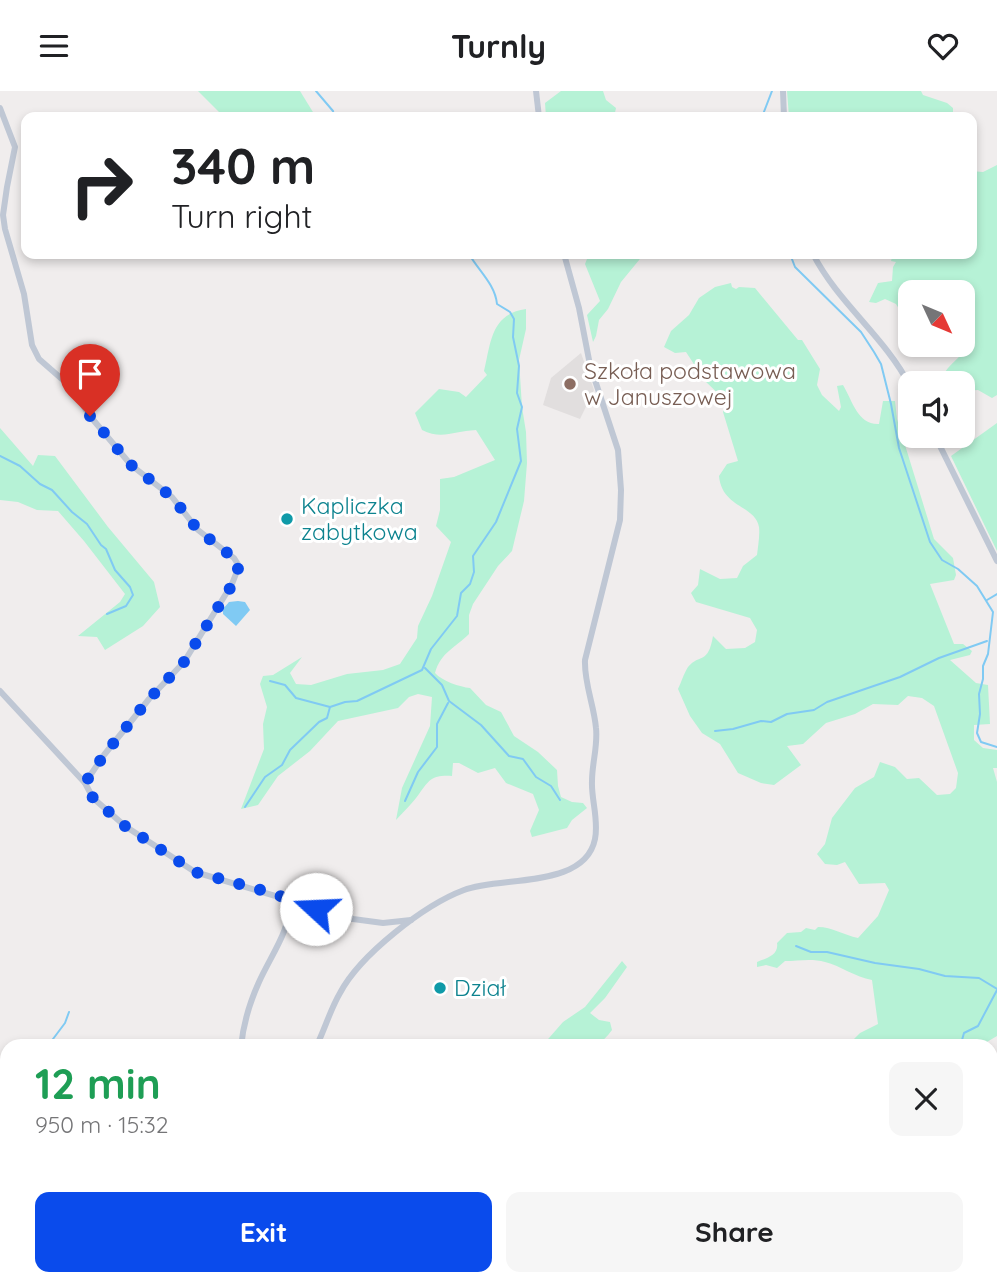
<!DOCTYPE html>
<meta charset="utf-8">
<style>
:root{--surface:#fff;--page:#f6f6f6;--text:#202124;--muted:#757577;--accent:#0a4bec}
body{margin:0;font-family:Quicksand,sans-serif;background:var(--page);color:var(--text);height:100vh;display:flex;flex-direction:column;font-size:26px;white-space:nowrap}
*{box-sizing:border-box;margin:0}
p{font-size:23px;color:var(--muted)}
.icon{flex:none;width:38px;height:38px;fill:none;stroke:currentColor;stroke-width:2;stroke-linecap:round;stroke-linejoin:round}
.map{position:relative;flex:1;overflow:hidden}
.drawer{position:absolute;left:0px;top:948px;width:998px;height:247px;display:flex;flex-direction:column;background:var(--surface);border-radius:21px 21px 0 0;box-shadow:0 4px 10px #0003}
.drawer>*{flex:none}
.hud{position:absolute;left:21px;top:21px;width:956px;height:147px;border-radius:14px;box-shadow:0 4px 10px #0003;background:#fff;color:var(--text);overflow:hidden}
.needle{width:46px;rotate:134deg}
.fabs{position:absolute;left:898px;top:189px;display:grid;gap:14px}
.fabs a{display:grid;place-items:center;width:77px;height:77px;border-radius:14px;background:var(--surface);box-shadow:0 4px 10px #0003;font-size:35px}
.pin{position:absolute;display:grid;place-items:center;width:60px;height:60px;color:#fff;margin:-72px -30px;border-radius:50% 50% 50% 0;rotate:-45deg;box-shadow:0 0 7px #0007}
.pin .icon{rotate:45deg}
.me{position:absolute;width:77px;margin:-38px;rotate:290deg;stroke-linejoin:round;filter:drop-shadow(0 0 5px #0008)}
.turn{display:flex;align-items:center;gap:24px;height:147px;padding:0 35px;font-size:32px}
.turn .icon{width:91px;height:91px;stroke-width:2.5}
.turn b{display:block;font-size:49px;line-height:60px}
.round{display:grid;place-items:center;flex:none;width:74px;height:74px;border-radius:14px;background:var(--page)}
.headline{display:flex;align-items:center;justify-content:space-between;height:119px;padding:0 35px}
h1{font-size:42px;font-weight:800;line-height:52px;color:#1e9e55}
.action{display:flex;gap:14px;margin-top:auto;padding:14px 35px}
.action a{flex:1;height:80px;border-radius:14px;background:var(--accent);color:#fff;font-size:28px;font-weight:800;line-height:80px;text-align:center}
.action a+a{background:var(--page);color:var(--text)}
header{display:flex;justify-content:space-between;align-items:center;height:91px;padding:0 35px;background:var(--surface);font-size:32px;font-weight:800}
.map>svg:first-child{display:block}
.education{fill:#e1dede}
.green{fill:#b6f2d6}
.water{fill:#80caf3}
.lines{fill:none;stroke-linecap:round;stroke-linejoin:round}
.stream{stroke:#80caf3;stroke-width:2}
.minor{stroke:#bfc7d4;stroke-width:6}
.route{stroke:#0a4bec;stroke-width:12;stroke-dasharray:0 21.6}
.education-dot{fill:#8d6e63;stroke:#fff;stroke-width:2.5}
.culture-dot{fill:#0f9aa8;stroke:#fff;stroke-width:2.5}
.labels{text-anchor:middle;stroke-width:6;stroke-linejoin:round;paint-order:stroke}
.education-label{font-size:23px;fill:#785e54;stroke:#fff;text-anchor:start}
.culture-label{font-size:23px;fill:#0d838f;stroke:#fff;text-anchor:start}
</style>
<header><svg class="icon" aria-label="menu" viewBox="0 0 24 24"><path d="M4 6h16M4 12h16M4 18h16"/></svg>Turnly<svg class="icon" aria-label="heart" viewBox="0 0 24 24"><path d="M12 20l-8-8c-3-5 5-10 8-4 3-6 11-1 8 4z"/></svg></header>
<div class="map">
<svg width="997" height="1194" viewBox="0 0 997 1194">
<rect width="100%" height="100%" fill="#f0eded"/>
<!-- education -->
<polygon class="education" points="581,262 594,299 580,328 543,314 551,287"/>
<!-- green -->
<g class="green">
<polygon points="198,0 300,0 316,26 224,26"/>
<polygon points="561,0 603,0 606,9 616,17 614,26 546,26 545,12"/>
<polygon points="787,0 921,0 923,4 947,12 953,17 953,22 959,25 789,26"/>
<path d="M997 74V304L992 307 978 299 963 300 962 292H948L945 281C953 270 963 264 971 252L969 242 963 239 962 201H910V211L904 212 905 219 901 221 896 213 885 208 876 212 869 211 878 192 892 190 893 176 896 171 891 170 893 163H971V80L983 81Z"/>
<polygon points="589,163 644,163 621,191 608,218 599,229 596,245 593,251 587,224 600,210 585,173"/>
<path d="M731 192 732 196 736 198 739 196 755 197 798 249H802L820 278 817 294 822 304 839 320 841 316 837 295 843 294C853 311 858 334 879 333L883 310H895L897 328 934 448 953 467 956 484 954 489 930 493 954 553H963L972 560 970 564 950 569 976 592 988 594 990 633 974 634V649L983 657 997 659V677H993L997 691V945L980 955H836L852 950 860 942 878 933 872 889C855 886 841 875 825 871 812 867 798 870 785 870L777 877 766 874 757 876V871C767 867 779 864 777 852L787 842 801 841 806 837 815 839 818 836C832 836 844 844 858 847L878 825 889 799 885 792 859 793 845 771 837 774 825 773 817 763 825 753 832 727 855 697 874 686 880 671 895 676 907 688 919 687 937 704 950 703 956 697 958 682 934 615 922 607 908 605 898 614 873 613 855 623 826 632 803 653 787 655 801 674 774 694 761 692 738 682 720 653 702 642 690 625 678 598C681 592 684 582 688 576 700 562 708 574 713 545L726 558 745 557 755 551 757 539 750 527 696 511 691 502 698 494 700 478 720 488 737 487 743 475 757 464C758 455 760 444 759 436 755 414 722 417 719 385L727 373 738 370 723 321 727 311 705 290 686 261 675 262 664 256 671 240 689 224 699 207 715 196Z"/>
<path d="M526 218V238L519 269 522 316 526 341 527 372 524 410 512 460 498 475 473 513 469 524V543C455 557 441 561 435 582 442 590 460 596 470 597L486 614 501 621 514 645 538 661 557 679 558 695 561 706 572 711 583 712 587 717 572 729 567 737 532 746 530 740 539 719 533 703 506 692 495 677 478 682 459 672H453L452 685C432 684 430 688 419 703 413 712 404 720 396 729L402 697 430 635 432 606 418 603 409 606 398 617 338 630 310 660 278 685 258 714 241 718 264 658 263 633 267 616 260 593 263 585 273 584 302 566 290 582 296 593 311 594 347 583 383 579 400 573 417 547 418 535 432 505 451 451 436 435 440 419V388L454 386 495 369 476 339C454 340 442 349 422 339L415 322 439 298 459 301 466 306 487 284 484 280C491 251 491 223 526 218Z"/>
<polygon points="997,332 997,460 951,365"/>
<polygon points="0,337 33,375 38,364 55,365 108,436 154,491 160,516 143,535 105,559 97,546 78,545 120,511 125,503 84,450 58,420 37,419 18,411 0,409"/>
<path d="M622 870 627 876 605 907 590 922 599 929 610 931 612 939C601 954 594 956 576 955L574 953H567L568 955H542L563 931 585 916Z"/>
<polygon points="997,1106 997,1194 854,1194 853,1188 990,1188 991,1112"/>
</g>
<!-- water -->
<polygon class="water" points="238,510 245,511 250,519 236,535 223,523 223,518 229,511"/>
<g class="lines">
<!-- stream -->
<g class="stream">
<polyline points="316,0 333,20 334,26"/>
<polyline points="762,26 772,0"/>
<polyline points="790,163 795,176 861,241 874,261 881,273 891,313 899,357 930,451 942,469 958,478 977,495 993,521 988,563 983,575 983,588 979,603 980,623 977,642 981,651 997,656"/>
<polyline points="0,365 20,375 40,393 52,399 72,421 87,433 101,454 106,458 115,479 130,496 133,504 126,515 107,523"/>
<polyline points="987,509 997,503"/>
<polyline points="425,577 442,594 449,610 481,634 509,665 523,668 536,686 551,695 560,709"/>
<polyline points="270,590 285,594 296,607 330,616"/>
<polyline points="715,640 733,638 761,630 771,631 787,623 814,619 827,611 900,586 939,567 987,550"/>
<polyline points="405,710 418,681 437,656 437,633 448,612"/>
<path d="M245 716 265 686 282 674 290 659 319 631 327 627 330 616 345 611 357 610 422 579 431 558 457 525 461 502 470 493 474 481 473 465 496 431 521 370 517 338 522 316 517 302 519 275 513 246 514 228 510 221 497 213C495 193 478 179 469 163"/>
<polyline points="796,855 811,861 827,861 875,872 919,878 945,885 979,887 997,898"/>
<polyline points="47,956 65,932 69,921"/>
<polyline points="960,956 964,942 978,935 997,899"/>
<polyline points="0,990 7,986"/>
<polyline points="0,992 7,995"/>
</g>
<!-- minor -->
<g class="minor">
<polyline points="536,0 539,26"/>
<polyline points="783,0 784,26"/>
<polyline points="0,17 15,56 7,96 3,124 5,138 24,203 32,254 39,268 71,296 90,325 131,374 172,406 198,439 234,467 239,475 232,493 184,571 149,608 104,664 85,692"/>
<path d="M813 163C838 212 885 246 910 295"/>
<polyline points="935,345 997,470"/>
<polyline points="0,600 85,692 93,707 125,735 195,781 353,828 383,832 411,829"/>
<path d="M241 956C243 934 250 911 259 891 271 864 291 839 290 809"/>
<path d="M316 956C325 938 330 919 340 902 360 864 424 814 464 799 501 785 585 798 595 748 599 729 591 708 592 690 592 672 598 655 596 637 594 614 584 592 585 569L620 429 621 399 618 359 590 274 579 217 564 163"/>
<polyline points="485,1194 486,1188"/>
</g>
</g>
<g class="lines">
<!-- route -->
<polyline class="route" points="90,325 131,374 172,406 198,439 234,467 239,475 232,494 184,571 149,608 104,664 85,692 93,707 125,735 195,781 272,802 316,818"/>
</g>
<!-- markers -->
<circle class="education-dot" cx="570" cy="293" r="7"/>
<g class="culture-dot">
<circle cx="287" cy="428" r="7"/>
<circle cx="440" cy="897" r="7"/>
</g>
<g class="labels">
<!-- education labels -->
<g class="education-label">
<text x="584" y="288">Szkoła podstawowa<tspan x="584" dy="26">w Januszowej</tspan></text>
</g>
<!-- culture labels -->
<g class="culture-label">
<text x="301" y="423">Kapliczka<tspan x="301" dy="26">zabytkowa</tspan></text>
<text x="454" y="905">Dział</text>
</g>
</g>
</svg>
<div class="fabs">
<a><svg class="needle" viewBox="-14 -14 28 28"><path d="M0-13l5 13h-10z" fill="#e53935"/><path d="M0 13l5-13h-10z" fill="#757577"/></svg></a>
<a><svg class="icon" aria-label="sound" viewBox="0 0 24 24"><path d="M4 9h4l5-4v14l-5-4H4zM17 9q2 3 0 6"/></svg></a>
</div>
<div class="pin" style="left:90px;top:325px;background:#d93025"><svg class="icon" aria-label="arrive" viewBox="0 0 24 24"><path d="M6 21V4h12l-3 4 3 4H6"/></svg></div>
<svg class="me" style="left:316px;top:818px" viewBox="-20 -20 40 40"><circle r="19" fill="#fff"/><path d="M0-13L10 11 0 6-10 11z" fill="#0a4bec"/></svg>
<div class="hud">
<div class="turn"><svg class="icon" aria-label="right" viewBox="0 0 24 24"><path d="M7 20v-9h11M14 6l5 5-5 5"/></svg><div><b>340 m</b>Turn right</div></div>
</div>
<section class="drawer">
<div class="headline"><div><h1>12 min</h1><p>950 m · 15:32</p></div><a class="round"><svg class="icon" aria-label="close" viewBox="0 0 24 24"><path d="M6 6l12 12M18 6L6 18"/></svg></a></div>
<div class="action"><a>Exit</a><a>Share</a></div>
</section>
</div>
